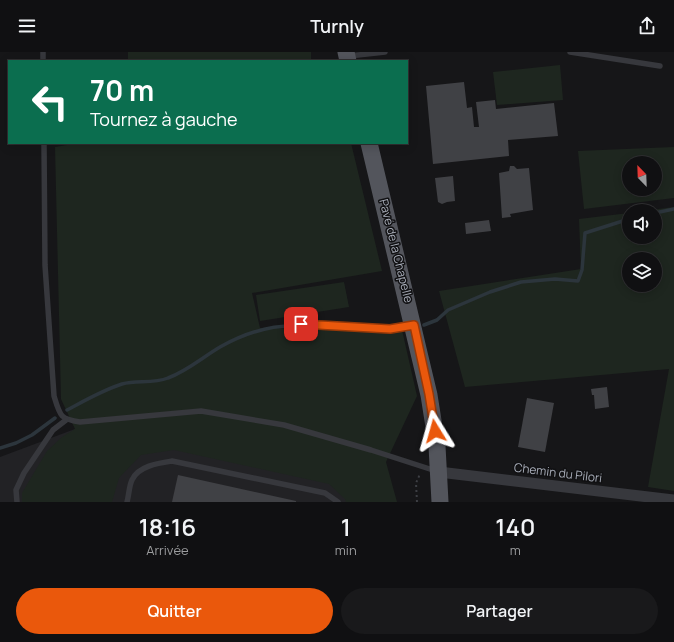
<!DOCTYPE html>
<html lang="fr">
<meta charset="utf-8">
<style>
:root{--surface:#101012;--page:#19191b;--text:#f1f3f6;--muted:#9c9d9f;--line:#303032;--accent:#ea580c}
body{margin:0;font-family:Manrope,sans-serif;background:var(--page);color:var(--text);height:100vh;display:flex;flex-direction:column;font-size:15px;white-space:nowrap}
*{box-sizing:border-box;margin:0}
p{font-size:13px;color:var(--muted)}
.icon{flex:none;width:22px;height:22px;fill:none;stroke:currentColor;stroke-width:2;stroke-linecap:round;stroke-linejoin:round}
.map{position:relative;height:450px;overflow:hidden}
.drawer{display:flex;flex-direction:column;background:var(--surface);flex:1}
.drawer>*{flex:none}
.top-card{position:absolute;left:8px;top:8px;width:400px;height:84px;border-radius:0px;box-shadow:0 2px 10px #0003,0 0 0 1px var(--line);background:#0b6e4f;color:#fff;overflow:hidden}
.needle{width:26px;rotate:337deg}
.buttons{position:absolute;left:622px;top:104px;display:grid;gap:8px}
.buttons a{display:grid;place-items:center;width:40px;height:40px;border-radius:50%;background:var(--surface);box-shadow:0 2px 10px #0003,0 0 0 1px var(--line);font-size:20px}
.pin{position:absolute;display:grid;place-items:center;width:34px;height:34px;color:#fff;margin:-17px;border-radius:8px;box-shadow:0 2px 6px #0006}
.me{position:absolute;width:44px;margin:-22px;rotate:352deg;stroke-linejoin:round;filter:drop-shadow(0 0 3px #0008)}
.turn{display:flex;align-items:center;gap:14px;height:84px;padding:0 16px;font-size:18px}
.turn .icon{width:52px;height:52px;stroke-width:2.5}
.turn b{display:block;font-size:28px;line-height:34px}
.eta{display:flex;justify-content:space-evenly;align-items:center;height:68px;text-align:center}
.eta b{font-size:24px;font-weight:600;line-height:28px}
.action{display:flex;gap:8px;margin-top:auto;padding:8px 16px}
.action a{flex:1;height:46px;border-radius:24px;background:var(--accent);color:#fff;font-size:16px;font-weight:600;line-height:46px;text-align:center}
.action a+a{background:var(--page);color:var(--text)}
header{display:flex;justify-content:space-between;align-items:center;height:52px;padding:0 16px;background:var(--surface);font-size:18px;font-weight:600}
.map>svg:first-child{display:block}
.built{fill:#222225}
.green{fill:#1e261f;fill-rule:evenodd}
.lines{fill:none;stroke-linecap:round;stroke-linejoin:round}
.stream{stroke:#2c353c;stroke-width:3.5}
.building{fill:#404145}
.path{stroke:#3d3f44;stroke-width:2;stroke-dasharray:2 3;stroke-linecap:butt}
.service{stroke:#37383d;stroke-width:5.5}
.minor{stroke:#37383d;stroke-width:11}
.primary{stroke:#53555c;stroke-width:17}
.route-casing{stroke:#983908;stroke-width:10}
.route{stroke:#ea580c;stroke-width:7}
.labels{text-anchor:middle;stroke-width:3;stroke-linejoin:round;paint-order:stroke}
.street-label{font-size:12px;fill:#a8adb8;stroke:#111113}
</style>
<header><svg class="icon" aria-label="menu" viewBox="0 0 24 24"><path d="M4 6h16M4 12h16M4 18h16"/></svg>Turnly<svg class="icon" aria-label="share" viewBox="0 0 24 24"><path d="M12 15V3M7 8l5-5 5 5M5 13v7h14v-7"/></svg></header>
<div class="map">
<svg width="674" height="450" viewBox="0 0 674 450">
<rect width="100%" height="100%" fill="#161618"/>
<!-- built -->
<polygon class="built" points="205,368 397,450 0,450 0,405 75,377"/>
<!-- green -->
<g class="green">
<rect x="128" y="0" width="183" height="9"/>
<polygon points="560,13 563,48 497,53 493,20"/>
<polygon points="79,91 351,91 382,219 252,241 260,276 402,278 417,344 386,410 397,450 346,450 345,447 329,432 174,398 141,403 119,426 112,450 22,450 22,441 47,399 62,385 75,377 61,347 55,95"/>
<path d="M674 95V146L584 157 578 99ZM629 111H655V137H629Z"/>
<path d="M674 155V439L648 435 669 317 465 335 439 239 581 217 579 167 629 161V185H655V159H643ZM629 207H655V233H629Z"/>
<polygon points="344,230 349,255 260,269 256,243"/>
</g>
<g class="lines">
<!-- stream -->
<g class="stream">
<polyline points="655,161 674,157"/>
<polyline points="424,273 437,268 448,258 490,240 521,230 555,227 578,229 582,218 585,181 629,167"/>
<polyline points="329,276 366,278"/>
<path d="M67 358C84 349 103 338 122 332 137 328 153 332 168 326 187 319 203 305 220 295 245 281 274 272 302 274"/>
<polyline points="0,396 16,391 32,383 55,366"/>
</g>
</g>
<!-- building -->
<g class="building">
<polygon points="464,30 467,56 472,55 474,75 479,75 476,50 495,48 496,57 554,51 558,84 508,88 509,104 433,112 426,34"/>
<polygon points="510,114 514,114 517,117 529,116 533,158 510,162 511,165 502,166 499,121 509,119"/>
<polygon points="453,124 455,149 447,150 442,152 438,150 435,126"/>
<polygon points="489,168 491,179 466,182 465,171"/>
<polygon points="607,335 609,355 595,357 594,343 592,343 591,337"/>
<polygon points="527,346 554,351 545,400 518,395"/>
<polygon points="178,423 296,449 296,450 172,450"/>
</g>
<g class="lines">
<!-- path -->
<polyline class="path" points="417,450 416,431 420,422"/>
<!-- service -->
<g class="service">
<polyline points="43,0 43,9"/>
<polyline points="570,0 660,14"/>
<polyline points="349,4 385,0"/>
<path d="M44 91 45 213 54 344C60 364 60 367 80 370L201 359 284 373 371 398 436 419"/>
<polyline points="301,272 390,277 410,273"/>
<polyline points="17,450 16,438 24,421 53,378 66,368"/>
<path d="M127 450C129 443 129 434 132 428 138 414 159 411 172 409L325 441 338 450"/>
</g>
<!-- minor -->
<polyline class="minor" points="439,420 674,448"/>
<!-- primary -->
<g class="primary">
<polyline points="346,0 348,9"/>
<polyline points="369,91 429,343 437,394 440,450"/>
</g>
</g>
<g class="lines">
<!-- route casing -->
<g class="route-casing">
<polyline id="route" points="301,272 390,277 414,273 429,342 435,379"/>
</g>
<!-- route -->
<use href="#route" class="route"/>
</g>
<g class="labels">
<!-- street labels -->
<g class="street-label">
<text transform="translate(396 199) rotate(76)" y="4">Pavé de la Chapelle</text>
<text transform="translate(558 421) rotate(7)" y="4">Chemin du Pilori</text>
</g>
</g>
</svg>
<div class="buttons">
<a><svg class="needle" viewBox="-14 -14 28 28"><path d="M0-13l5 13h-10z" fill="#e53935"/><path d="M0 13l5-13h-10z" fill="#9c9d9f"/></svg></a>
<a><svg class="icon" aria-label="sound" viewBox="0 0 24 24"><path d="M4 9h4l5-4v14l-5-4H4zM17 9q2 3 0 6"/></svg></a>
<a><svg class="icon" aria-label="layers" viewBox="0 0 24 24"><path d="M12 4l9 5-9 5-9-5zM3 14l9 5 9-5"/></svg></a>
</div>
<div class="pin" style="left:301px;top:272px;background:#d93025"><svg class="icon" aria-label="arrive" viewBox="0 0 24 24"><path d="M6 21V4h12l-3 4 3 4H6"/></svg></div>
<svg class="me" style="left:435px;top:379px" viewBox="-20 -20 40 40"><path d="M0-17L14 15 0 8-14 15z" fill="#ea580c" stroke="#fff" stroke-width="4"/></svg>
<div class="top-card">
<div class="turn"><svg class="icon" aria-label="left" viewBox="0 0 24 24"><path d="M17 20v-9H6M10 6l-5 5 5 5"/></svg><div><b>70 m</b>Tournez à gauche</div></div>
</div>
</div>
<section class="drawer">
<div class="eta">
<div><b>18:16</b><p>Arrivée</p></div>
<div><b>1</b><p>min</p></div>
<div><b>140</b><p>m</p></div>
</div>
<div class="action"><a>Quitter</a><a>Partager</a></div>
</section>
